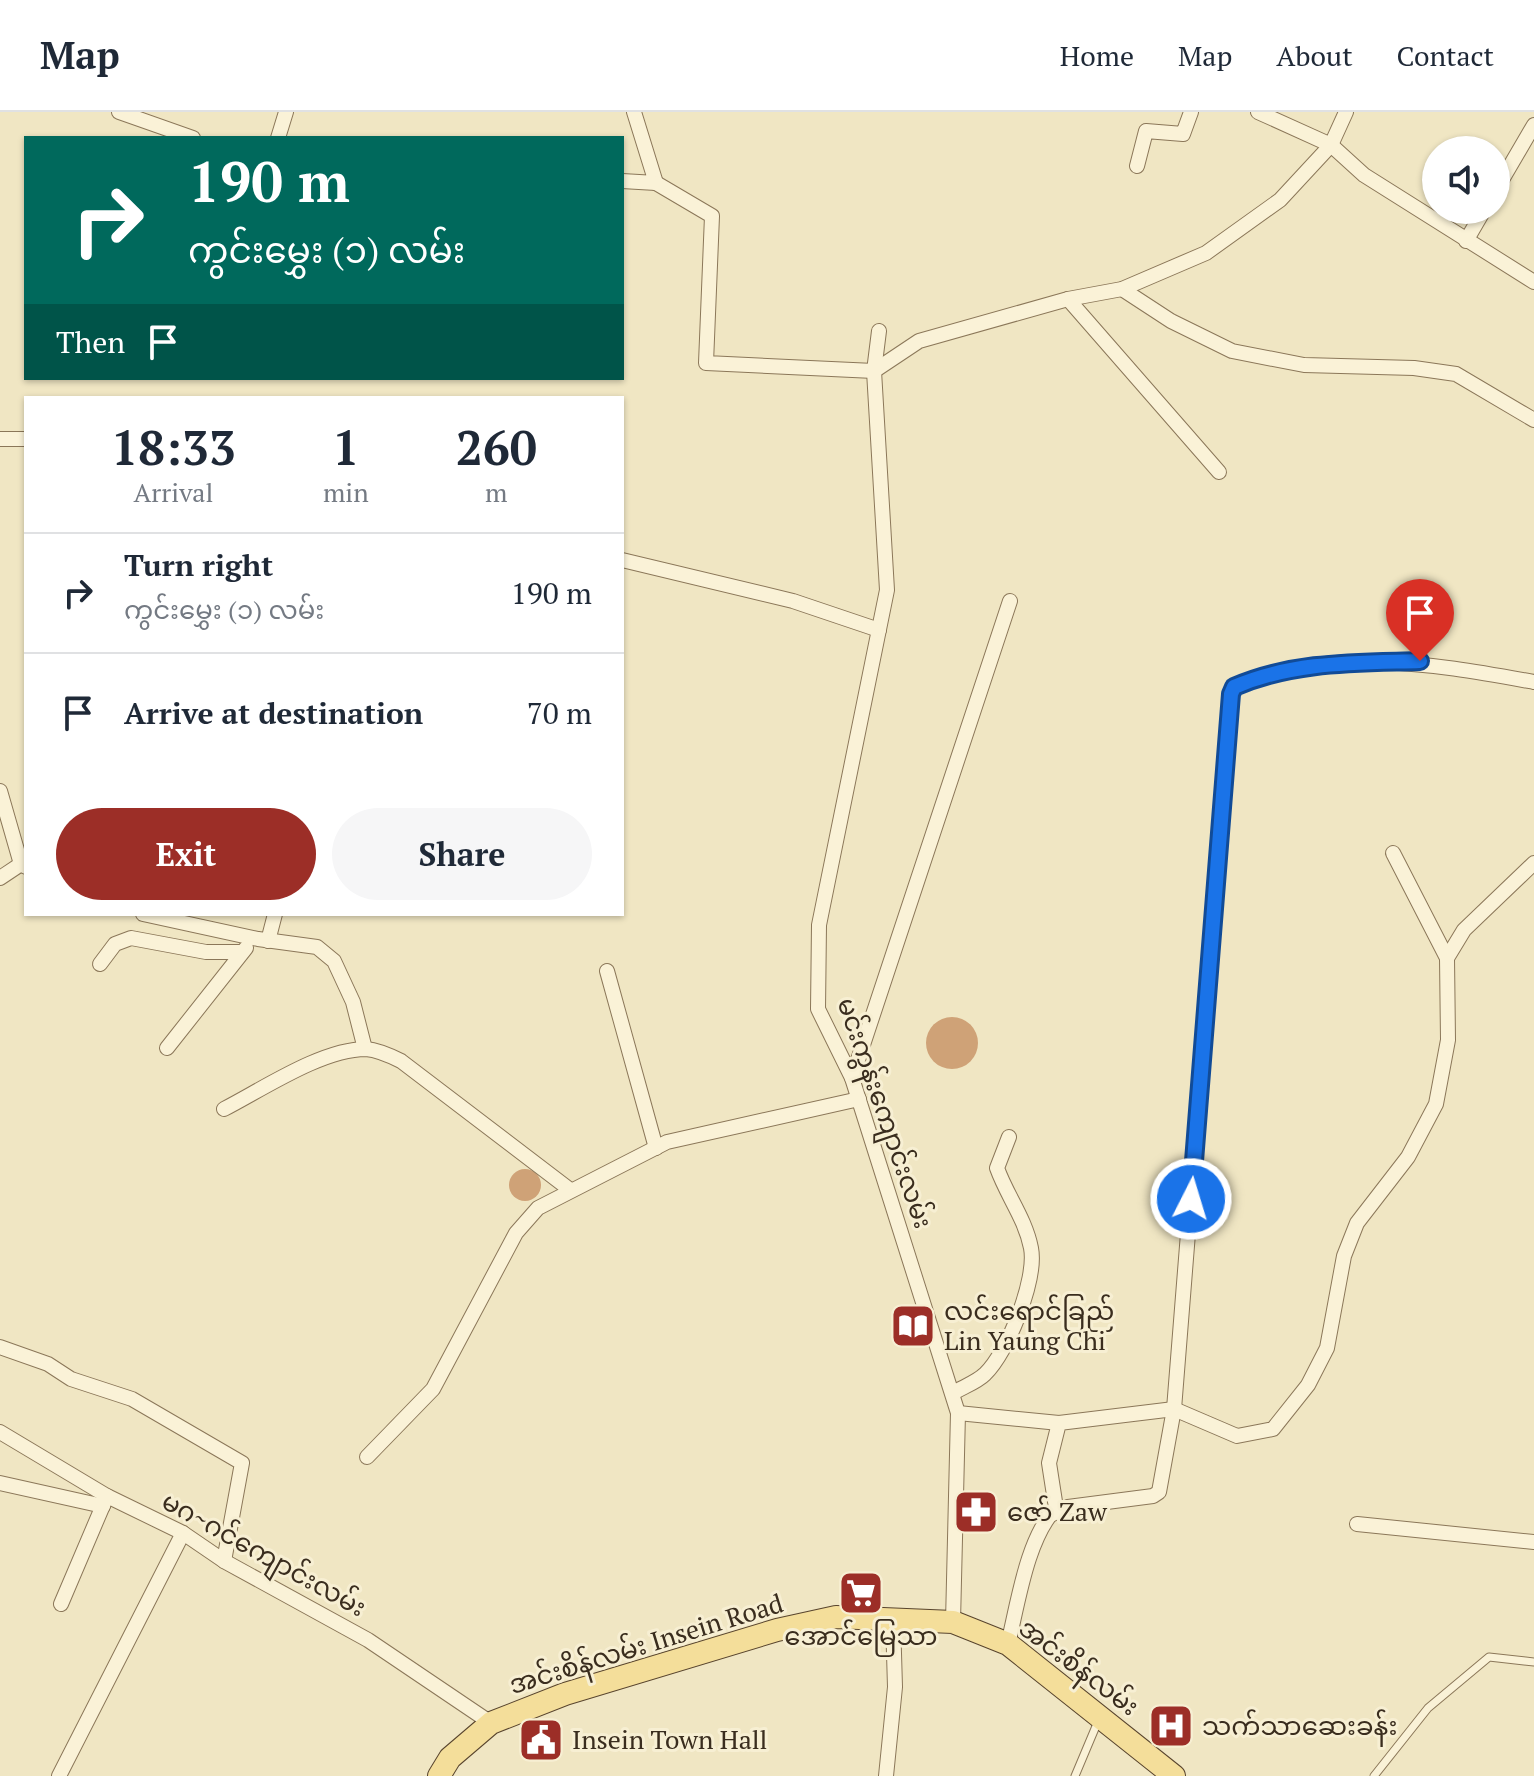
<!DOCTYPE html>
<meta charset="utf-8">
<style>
:root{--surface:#fff;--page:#f6f6f7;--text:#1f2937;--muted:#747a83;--line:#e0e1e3;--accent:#9c2e27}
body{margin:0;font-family:"PT Serif","Noto Sans Myanmar",serif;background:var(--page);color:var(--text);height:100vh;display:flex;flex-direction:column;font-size:30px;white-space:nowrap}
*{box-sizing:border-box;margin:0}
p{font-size:26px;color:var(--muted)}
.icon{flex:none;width:44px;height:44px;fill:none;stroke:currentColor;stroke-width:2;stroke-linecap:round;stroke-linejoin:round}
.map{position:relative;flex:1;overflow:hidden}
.side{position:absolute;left:24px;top:284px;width:600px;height:520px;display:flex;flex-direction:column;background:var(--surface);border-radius:0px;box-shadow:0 2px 6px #0004}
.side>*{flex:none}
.banner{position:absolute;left:24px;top:24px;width:600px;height:244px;border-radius:0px;box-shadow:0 2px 6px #0004;background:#00695c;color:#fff;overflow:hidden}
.buttons{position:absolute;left:1422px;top:24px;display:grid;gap:16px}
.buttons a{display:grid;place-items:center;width:88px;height:88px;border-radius:50%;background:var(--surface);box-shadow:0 2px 6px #0004;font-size:40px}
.pin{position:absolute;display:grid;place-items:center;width:68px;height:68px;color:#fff;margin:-82px -34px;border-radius:50% 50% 50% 0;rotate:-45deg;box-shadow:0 0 8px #0007}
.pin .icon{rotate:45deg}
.me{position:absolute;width:88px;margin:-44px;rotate:5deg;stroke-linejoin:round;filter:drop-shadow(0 0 6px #0008)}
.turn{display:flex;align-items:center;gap:28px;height:168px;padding:0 32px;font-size:36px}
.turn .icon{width:104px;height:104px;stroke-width:2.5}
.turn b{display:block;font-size:56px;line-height:68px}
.then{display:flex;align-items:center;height:76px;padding:0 32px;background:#0003;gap:16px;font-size:30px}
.eta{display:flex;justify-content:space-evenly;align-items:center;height:136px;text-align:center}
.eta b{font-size:48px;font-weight:600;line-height:56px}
.action{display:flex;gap:16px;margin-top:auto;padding:16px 32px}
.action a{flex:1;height:92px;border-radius:48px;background:var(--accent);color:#fff;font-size:32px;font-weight:600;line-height:92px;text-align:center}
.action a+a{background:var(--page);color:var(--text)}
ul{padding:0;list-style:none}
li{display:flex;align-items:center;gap:24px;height:120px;padding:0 32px;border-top:2px solid var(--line)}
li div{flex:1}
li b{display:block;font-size:30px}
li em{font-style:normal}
header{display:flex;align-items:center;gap:48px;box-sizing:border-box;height:112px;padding:0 40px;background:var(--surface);border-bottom:2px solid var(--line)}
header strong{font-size:38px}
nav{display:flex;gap:44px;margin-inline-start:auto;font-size:28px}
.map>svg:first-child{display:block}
.building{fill:#cfa277}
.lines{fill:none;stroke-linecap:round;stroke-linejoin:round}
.service-casing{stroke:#8b7759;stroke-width:9}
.minor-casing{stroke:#8b7759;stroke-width:16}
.primary-casing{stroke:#58442d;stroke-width:24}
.service{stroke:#faf2d7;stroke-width:7}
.minor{stroke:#faf2d7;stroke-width:14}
.primary{stroke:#f4de9a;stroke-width:22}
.route-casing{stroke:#114b97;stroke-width:20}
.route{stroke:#1a73e8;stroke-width:14}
.labels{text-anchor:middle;stroke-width:6;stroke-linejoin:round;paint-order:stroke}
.street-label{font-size:26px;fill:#3a2d1e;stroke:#f7efd3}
.poi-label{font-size:26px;fill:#3a2d1e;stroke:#f7efd3;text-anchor:start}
</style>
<header>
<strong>Map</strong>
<nav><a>Home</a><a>Map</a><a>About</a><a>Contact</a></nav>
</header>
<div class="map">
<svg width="1534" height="1664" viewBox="0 0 1534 1664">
<rect width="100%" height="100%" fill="#f0e6c3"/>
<!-- building -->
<g class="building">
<circle cx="952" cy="931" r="26"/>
<circle cx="525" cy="1073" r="16"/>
</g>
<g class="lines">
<!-- service casing -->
<g class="service-casing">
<g id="service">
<polyline points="1075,1664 1099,1607"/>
<polyline points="1374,1664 1428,1596 1489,1545 1534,1550"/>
</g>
</g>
<!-- minor casing -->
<g class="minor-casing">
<g id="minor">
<polyline points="119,0 193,26"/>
<polyline points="1258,0 1331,33 1364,63 1534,170"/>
<polyline points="278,26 286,0"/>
<polyline points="1137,54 1146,19 1183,22 1191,0"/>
<polyline points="622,69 656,71 634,0"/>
<polyline points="656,71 712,104 706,251 874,259 919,229 1068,187 1122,177 1206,141 1280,88 1331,33 1346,0"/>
<polyline points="1496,78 1534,13"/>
<polyline points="1466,129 1484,98"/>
<polyline points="1122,177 1171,209 1232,239 1304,253 1414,256 1456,262 1534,308"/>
<polyline points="1068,187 1219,360"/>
<polyline points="879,219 874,259 887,478 819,813 818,897 852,966 958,1301 953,1510"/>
<polyline points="0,327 26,327"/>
<polyline points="622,448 793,489 879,518"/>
<polyline points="0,679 21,752 26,755"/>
<polyline points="1393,741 1447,846"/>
<polyline points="0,766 21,752"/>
<polyline points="143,802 258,827 317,835 334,849 353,890 365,937"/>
<polyline points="268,829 275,802"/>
<polyline points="100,852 115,832 131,826 206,840 242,840"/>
<polyline points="607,859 656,1036"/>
<polyline points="167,936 246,836"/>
<polyline points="852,966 1010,489"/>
<path d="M224 997C263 977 322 937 366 937 378 938 389 943 401 949L569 1077"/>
<polyline points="0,1235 48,1252 71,1267 132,1287 242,1351 224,1449"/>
<path d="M953 1281C963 1275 977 1270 985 1262 1008 1240 1037 1167 1031 1136 1025 1106 1007 1084 997 1056L1009 1025"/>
<polyline points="958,1301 1059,1311"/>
<polyline points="0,1320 107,1384 183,1421 224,1449 368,1528 491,1611"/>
<polyline points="367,1345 433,1277 516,1121 538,1096 667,1030 859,987"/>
<polyline points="0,1371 103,1394"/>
<path d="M1048 1404 1068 1395 1153 1384 1159 1380 1174 1297 1231 582 1234 575C1333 533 1433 552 1534 570"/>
<polyline points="1357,1412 1534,1430"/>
<polyline points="61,1492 107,1384"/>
<path d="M1008 1532C1018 1491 1027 1426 1056 1396L1049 1351 1059 1311 1174 1297 1237 1324 1273 1317 1308 1273 1327 1236 1344 1144 1357 1111 1408 1045 1436 992 1448 928 1447 846 1464 818 1534 751"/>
<polyline points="59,1664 183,1421"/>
<polyline points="886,1664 895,1575 893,1508"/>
</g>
</g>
<!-- primary casing -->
<g class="primary-casing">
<polyline id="primary" points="439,1664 450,1646 491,1611 565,1582 777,1518 836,1505 953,1510 1008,1532 1174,1664"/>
</g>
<!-- service -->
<use href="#service" class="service"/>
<!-- minor -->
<use href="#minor" class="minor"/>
<!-- primary -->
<use href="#primary" class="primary"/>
</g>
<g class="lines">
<!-- route casing -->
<g class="route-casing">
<path id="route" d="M1191 1087 1231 582 1234 575C1294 549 1357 551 1420 549"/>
</g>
<!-- route -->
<use href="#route" class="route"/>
</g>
<!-- icons -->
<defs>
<g id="library-square" transform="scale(2.3)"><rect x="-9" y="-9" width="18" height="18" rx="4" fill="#9c2e27" stroke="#f7efd3"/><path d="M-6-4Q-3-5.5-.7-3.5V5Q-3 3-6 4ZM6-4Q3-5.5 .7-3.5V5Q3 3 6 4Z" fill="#fff"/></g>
<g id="pharmacy-square" transform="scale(2.3)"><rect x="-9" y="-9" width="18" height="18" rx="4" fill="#9c2e27" stroke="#f7efd3"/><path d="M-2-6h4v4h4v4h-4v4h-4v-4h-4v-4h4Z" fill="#fff"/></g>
<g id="supermarket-square" transform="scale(2.3)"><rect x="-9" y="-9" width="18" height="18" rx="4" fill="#9c2e27" stroke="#f7efd3"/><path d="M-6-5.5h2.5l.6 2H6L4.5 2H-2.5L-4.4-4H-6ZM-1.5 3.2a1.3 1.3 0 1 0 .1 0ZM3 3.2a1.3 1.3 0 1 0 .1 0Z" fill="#fff"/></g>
<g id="hospital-square" transform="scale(2.3)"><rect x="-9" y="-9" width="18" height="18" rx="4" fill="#9c2e27" stroke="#f7efd3"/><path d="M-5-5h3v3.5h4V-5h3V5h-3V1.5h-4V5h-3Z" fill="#fff"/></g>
<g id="civic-square" transform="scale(2.3)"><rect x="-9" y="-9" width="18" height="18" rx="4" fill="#9c2e27" stroke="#f7efd3"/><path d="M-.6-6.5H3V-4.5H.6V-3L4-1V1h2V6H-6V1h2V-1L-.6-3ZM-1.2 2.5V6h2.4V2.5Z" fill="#fff"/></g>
</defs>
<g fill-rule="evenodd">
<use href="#library-square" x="913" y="1214"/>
<use href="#pharmacy-square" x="976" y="1400"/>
<use href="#supermarket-square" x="861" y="1481"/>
<use href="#hospital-square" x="1171" y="1614"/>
<use href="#civic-square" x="541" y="1628"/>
</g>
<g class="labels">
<!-- street labels -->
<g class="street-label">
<text transform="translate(885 1001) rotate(71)" y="9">မင်းကွန်းကျောင်းလမ်း</text>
<text transform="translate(264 1442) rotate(29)" y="9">မဂ~ဂင်ကျောင်းလမ်း</text>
<text transform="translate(646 1532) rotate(-17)" y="9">အင်းစိန်လမ်း Insein Road</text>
<text transform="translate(1079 1555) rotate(37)" y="9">အင်းစိန်လမ်း</text>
</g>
<!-- poi labels -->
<g class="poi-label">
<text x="944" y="1208">လင်းရောင်ခြည်<tspan x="944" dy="30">Lin Yaung Chi</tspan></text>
<text x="1007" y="1409">ဇော် Zaw</text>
<text x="861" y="1533" text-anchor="middle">အောင်မြေသာ</text>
<text x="1202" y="1623">သက်သာဆေးခန်း</text>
<text x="572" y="1637">Insein Town Hall</text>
</g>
</g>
</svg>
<div class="buttons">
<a><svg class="icon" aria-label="sound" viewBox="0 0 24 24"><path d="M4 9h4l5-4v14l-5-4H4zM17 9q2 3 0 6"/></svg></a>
</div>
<div class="pin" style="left:1420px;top:549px;background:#d93025"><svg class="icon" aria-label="arrive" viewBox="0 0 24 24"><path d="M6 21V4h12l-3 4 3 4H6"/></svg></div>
<svg class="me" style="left:1191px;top:1087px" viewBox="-20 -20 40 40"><circle r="17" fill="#1a73e8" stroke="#fff" stroke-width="3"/><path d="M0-11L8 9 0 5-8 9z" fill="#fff"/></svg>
<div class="banner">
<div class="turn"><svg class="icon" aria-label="right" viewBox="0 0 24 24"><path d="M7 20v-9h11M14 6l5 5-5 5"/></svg><div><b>190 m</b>ကွင်းမွှေး (၁) လမ်း</div></div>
<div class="then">Then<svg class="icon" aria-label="arrive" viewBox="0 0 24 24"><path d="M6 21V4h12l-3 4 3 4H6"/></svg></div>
</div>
<section class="side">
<div class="eta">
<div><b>18:33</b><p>Arrival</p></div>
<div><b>1</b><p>min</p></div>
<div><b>260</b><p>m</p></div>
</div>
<ul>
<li><svg class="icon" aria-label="right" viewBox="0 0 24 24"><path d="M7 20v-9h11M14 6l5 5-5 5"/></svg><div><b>Turn right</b><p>ကွင်းမွှေး (၁) လမ်း</p></div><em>190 m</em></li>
<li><svg class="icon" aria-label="arrive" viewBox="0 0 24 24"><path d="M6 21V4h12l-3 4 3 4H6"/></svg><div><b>Arrive at destination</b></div><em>70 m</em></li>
</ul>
<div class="action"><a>Exit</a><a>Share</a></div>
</section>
</div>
